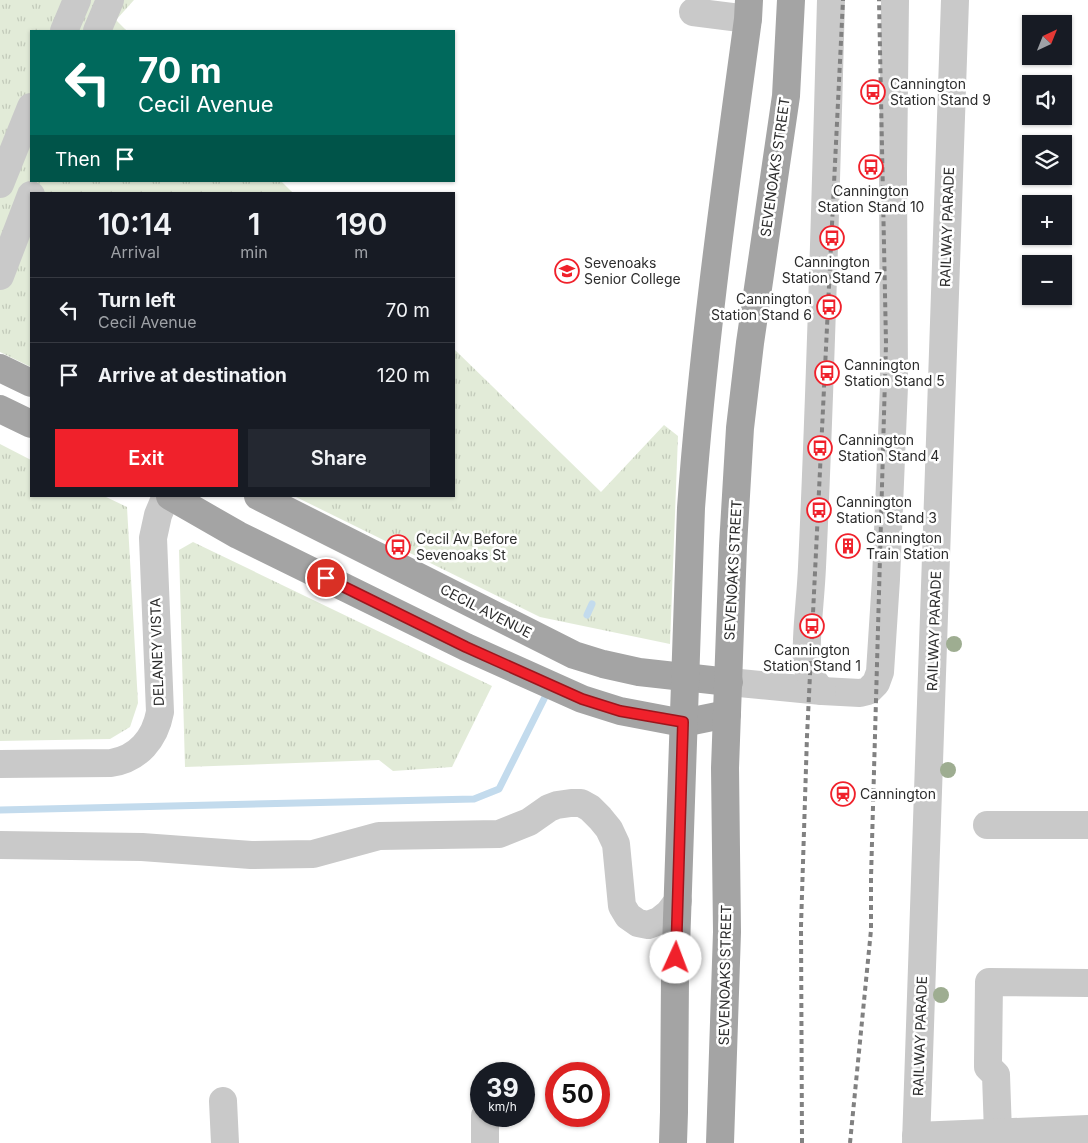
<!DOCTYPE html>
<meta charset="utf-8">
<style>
:root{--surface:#171b24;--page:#242831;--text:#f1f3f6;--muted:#9ea1a6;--line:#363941;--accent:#f0212b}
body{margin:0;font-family:Inter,sans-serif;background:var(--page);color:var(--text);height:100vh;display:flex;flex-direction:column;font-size:19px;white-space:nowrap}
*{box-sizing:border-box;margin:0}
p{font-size:16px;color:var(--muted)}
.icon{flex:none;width:28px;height:28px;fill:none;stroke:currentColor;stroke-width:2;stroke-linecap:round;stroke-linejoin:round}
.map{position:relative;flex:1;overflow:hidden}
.sheet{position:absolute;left:30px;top:192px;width:425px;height:305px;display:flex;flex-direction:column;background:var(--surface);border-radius:0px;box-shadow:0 1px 4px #0004}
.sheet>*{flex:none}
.top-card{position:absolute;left:30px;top:30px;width:425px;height:152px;border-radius:0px;box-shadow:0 1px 4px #0004;background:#00695c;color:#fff;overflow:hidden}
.needle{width:32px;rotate:43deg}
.buttons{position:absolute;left:1022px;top:15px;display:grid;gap:10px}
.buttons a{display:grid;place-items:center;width:50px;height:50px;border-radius:0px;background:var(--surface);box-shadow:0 1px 4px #0004;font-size:25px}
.speed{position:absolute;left:470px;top:1062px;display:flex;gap:10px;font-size:25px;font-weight:700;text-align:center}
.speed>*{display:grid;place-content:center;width:65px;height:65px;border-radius:50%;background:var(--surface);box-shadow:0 1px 4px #0004;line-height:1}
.speed small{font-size:12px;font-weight:400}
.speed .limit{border:8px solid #d22;background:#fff;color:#111}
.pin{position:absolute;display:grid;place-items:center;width:42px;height:42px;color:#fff;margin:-21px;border:2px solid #fff;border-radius:50%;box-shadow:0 1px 5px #0007}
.me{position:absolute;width:55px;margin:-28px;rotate:2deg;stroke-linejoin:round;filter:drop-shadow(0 0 4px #0008)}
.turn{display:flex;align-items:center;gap:18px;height:105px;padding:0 25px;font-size:22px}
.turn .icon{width:65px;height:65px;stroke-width:2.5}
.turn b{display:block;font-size:35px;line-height:42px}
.then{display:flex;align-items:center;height:48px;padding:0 25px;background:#0003;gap:10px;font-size:19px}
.eta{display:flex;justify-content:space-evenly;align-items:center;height:85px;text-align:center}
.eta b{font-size:30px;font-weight:600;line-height:35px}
.primary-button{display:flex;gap:10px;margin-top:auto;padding:10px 25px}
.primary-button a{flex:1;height:58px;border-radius:0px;background:var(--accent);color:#fff;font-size:20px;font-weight:600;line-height:58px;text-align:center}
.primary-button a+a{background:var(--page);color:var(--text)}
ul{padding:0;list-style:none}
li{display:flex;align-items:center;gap:15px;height:65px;padding:0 25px;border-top:1px solid var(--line)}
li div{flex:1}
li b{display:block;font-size:19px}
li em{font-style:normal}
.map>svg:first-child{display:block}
.grass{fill:url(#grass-tufts)}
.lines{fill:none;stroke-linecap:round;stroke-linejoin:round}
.stream{stroke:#c3dbed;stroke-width:7}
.minor{stroke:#c9c9c9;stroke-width:28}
.major{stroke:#a4a4a4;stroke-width:28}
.rail{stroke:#818181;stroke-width:4;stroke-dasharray:5 4;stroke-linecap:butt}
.tree{fill:#9ead91}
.route-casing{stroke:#9c151c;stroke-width:12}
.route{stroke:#f0212b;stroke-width:9}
.labels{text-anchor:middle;stroke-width:5;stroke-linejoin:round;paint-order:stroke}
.poi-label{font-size:14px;fill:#2c2c2c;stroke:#fff;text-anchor:start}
.street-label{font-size:14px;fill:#2c2c2c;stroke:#fff}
</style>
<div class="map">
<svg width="1088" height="1143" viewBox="0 0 1088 1143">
<defs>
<pattern id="grass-tufts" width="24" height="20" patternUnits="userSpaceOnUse" patternTransform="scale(1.25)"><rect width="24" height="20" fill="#e2ebd8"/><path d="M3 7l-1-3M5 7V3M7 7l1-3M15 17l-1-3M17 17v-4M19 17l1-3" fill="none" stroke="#c2caba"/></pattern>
</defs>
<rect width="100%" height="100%" fill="#fff"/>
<!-- grass -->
<g class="grass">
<polygon points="0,0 134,0 116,20 127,31 31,31 31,181 281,181 294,194 31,194 31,367 0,352"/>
<polygon points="454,349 601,492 664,425 678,436 670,644 540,617 294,496 454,496"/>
<polygon points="0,444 31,460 31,496 104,496 127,507 138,703 130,727 110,739 0,741"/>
<polygon points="193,542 492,686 452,767 393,771 379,760 185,767 179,550"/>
</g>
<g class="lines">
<!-- stream -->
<g class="stream">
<polyline points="587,615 592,604"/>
<polyline points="0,810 474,799 499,789 548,691"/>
</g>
<!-- minor -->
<g class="minor">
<polyline points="693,12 748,19"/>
<polyline points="64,31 77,0"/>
<polyline points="97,31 110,0"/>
<polyline points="0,184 31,107"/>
<polyline points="0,276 31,195"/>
<polyline points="729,682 822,691 860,693 868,691 876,683 880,672 886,579 894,386 893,172 895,0"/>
<path d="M822 691C815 684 811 678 808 669 805 659 807 649 807 639 808 615 811 591 812 567 821 378 826 189 831 0"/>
<path d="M0 764 111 763C138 759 155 739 160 712L153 538 158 515 166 496"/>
<polyline points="987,825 1088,825"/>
<polyline points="0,845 142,847 251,855 313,854 379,836 499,834 529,822 549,808 557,805 571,803 581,803 590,808 600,818 609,829 616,844 622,906 628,916 638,923 648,925 659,921 669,913 678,901"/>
<polyline points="223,1101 225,1143"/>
<polyline points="485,1116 485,1143"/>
<polyline points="998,1133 996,1075 988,1067 988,1062 989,982 1088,983"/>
<polyline points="916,1136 1088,1129"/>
<polyline points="916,1143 955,0"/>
</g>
<!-- major -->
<g class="major">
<polyline points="0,368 31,383"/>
<polyline points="0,409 31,424"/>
<polyline points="170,496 238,535 466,647 582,699 620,711 683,723 727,714"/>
<polyline points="258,496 574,655 603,664 639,672 729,682"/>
<path d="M673 1143 674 1112 675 977 691 508C703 344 726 182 748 19L749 0"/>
<polyline points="720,1143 727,932 725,768 733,546 740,428 750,343 786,96 791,0"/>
</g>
<!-- rail -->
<g class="rail">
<polyline points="802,1143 801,926 807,736 843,0"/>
<polyline points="850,1143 871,930 871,878 886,343 879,0"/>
</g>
</g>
<!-- trees -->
<g class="tree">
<circle cx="954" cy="644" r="8"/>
<circle cx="948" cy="770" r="8"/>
<circle cx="941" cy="995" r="8"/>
</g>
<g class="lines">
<!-- route casing -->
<g class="route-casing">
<polyline id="route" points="326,578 466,647 582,699 620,711 683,722 676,958"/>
</g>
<!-- route -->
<use href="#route" class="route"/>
</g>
<!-- icons -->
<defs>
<g id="bus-ring" transform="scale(1.25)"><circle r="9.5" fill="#fff" stroke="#f0212b" stroke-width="1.5"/><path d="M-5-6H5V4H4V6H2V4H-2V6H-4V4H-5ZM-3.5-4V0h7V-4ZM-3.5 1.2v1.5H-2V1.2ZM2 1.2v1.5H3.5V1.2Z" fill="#f0212b"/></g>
<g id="school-ring" transform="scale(1.25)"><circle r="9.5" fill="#fff" stroke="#f0212b" stroke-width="1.5"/><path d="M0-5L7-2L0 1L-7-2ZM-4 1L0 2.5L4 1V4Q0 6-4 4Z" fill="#f0212b"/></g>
<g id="building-ring" transform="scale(1.25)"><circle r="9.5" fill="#fff" stroke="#f0212b" stroke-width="1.5"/><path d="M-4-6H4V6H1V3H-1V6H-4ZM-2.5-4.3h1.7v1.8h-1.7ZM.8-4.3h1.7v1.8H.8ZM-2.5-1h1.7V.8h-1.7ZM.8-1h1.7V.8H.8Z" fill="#f0212b"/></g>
<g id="station-ring" transform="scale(1.25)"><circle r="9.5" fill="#fff" stroke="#f0212b" stroke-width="1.5"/><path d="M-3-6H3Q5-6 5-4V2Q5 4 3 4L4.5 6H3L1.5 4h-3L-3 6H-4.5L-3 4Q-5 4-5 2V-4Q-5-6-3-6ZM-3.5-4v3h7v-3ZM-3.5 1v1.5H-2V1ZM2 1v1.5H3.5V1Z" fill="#f0212b"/></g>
</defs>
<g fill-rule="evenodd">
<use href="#bus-ring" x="873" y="92"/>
<use href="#bus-ring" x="871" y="167"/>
<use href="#bus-ring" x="832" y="238"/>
<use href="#school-ring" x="567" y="271"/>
<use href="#bus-ring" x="829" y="307"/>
<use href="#bus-ring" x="827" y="373"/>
<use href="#bus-ring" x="820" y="448"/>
<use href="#bus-ring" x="819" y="510"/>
<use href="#building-ring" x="848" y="546"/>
<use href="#bus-ring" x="398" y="547"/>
<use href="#bus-ring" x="812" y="626"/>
<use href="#station-ring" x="843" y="794"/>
</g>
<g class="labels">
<!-- poi labels -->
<g class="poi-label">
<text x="890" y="89">Cannington<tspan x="890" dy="16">Station Stand 9</tspan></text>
<text x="871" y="196" text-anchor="middle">Cannington<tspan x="871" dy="16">Station Stand 10</tspan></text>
<text x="832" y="267" text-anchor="middle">Cannington<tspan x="832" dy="16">Station Stand 7</tspan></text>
<text x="584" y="268">Sevenoaks<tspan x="584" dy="16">Senior College</tspan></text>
<text x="812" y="304" text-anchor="end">Cannington<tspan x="812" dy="16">Station Stand 6</tspan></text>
<text x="844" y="370">Cannington<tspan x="844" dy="16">Station Stand 5</tspan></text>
<text x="838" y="445">Cannington<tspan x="838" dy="16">Station Stand 4</tspan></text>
<text x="836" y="507">Cannington<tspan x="836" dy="16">Station Stand 3</tspan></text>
<text x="866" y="543">Cannington<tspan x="866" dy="16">Train Station</tspan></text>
<text x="416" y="544">Cecil Av Before<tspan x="416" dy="16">Sevenoaks St</tspan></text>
<text x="812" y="655" text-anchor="middle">Cannington<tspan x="812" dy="16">Station Stand 1</tspan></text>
<text x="860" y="799">Cannington</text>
</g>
<!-- street labels -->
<g class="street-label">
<text transform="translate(775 167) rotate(-82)" y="5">SEVENOAKS STREET</text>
<text transform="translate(947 227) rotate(-88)" y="5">RAILWAY PARADE</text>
<text transform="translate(733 570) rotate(-87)" y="5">SEVENOAKS STREET</text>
<text transform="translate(486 611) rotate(27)" y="5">CECIL AVENUE</text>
<text transform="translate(934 631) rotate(-88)" y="5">RAILWAY PARADE</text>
<text transform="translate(157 652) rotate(-92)" y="5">DELANEY VISTA</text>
<text transform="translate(725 975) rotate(-89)" y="5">SEVENOAKS STREET</text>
<text transform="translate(920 1036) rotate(-88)" y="5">RAILWAY PARADE</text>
</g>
</g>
</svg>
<div class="buttons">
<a><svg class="needle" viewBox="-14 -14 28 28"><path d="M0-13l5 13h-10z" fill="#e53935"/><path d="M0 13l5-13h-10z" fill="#9ea1a6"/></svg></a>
<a><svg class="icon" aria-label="sound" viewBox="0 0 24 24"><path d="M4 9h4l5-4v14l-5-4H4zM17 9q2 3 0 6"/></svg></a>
<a><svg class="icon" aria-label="layers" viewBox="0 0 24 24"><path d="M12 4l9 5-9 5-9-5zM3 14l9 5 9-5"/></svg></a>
<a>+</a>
<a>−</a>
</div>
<div class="speed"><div>39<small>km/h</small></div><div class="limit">50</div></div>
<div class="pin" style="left:326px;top:578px;background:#d93025"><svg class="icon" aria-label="arrive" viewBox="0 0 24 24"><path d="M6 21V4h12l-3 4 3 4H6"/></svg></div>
<svg class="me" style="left:676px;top:958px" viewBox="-20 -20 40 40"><circle r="19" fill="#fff"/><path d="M0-13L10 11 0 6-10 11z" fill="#f0212b"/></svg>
<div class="top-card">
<div class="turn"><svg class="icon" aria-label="left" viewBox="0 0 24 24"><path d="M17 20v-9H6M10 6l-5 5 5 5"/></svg><div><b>70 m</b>Cecil Avenue</div></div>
<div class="then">Then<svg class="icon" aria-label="arrive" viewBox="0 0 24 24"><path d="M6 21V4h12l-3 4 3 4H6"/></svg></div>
</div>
<section class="sheet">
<div class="eta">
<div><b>10:14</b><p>Arrival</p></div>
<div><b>1</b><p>min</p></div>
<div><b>190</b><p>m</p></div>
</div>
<ul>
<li><svg class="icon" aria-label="left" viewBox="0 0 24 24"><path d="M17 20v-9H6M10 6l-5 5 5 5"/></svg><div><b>Turn left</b><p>Cecil Avenue</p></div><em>70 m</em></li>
<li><svg class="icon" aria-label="arrive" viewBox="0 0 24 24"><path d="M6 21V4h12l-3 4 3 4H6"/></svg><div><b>Arrive at destination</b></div><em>120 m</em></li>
</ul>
<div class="primary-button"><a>Exit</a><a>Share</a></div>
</section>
</div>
